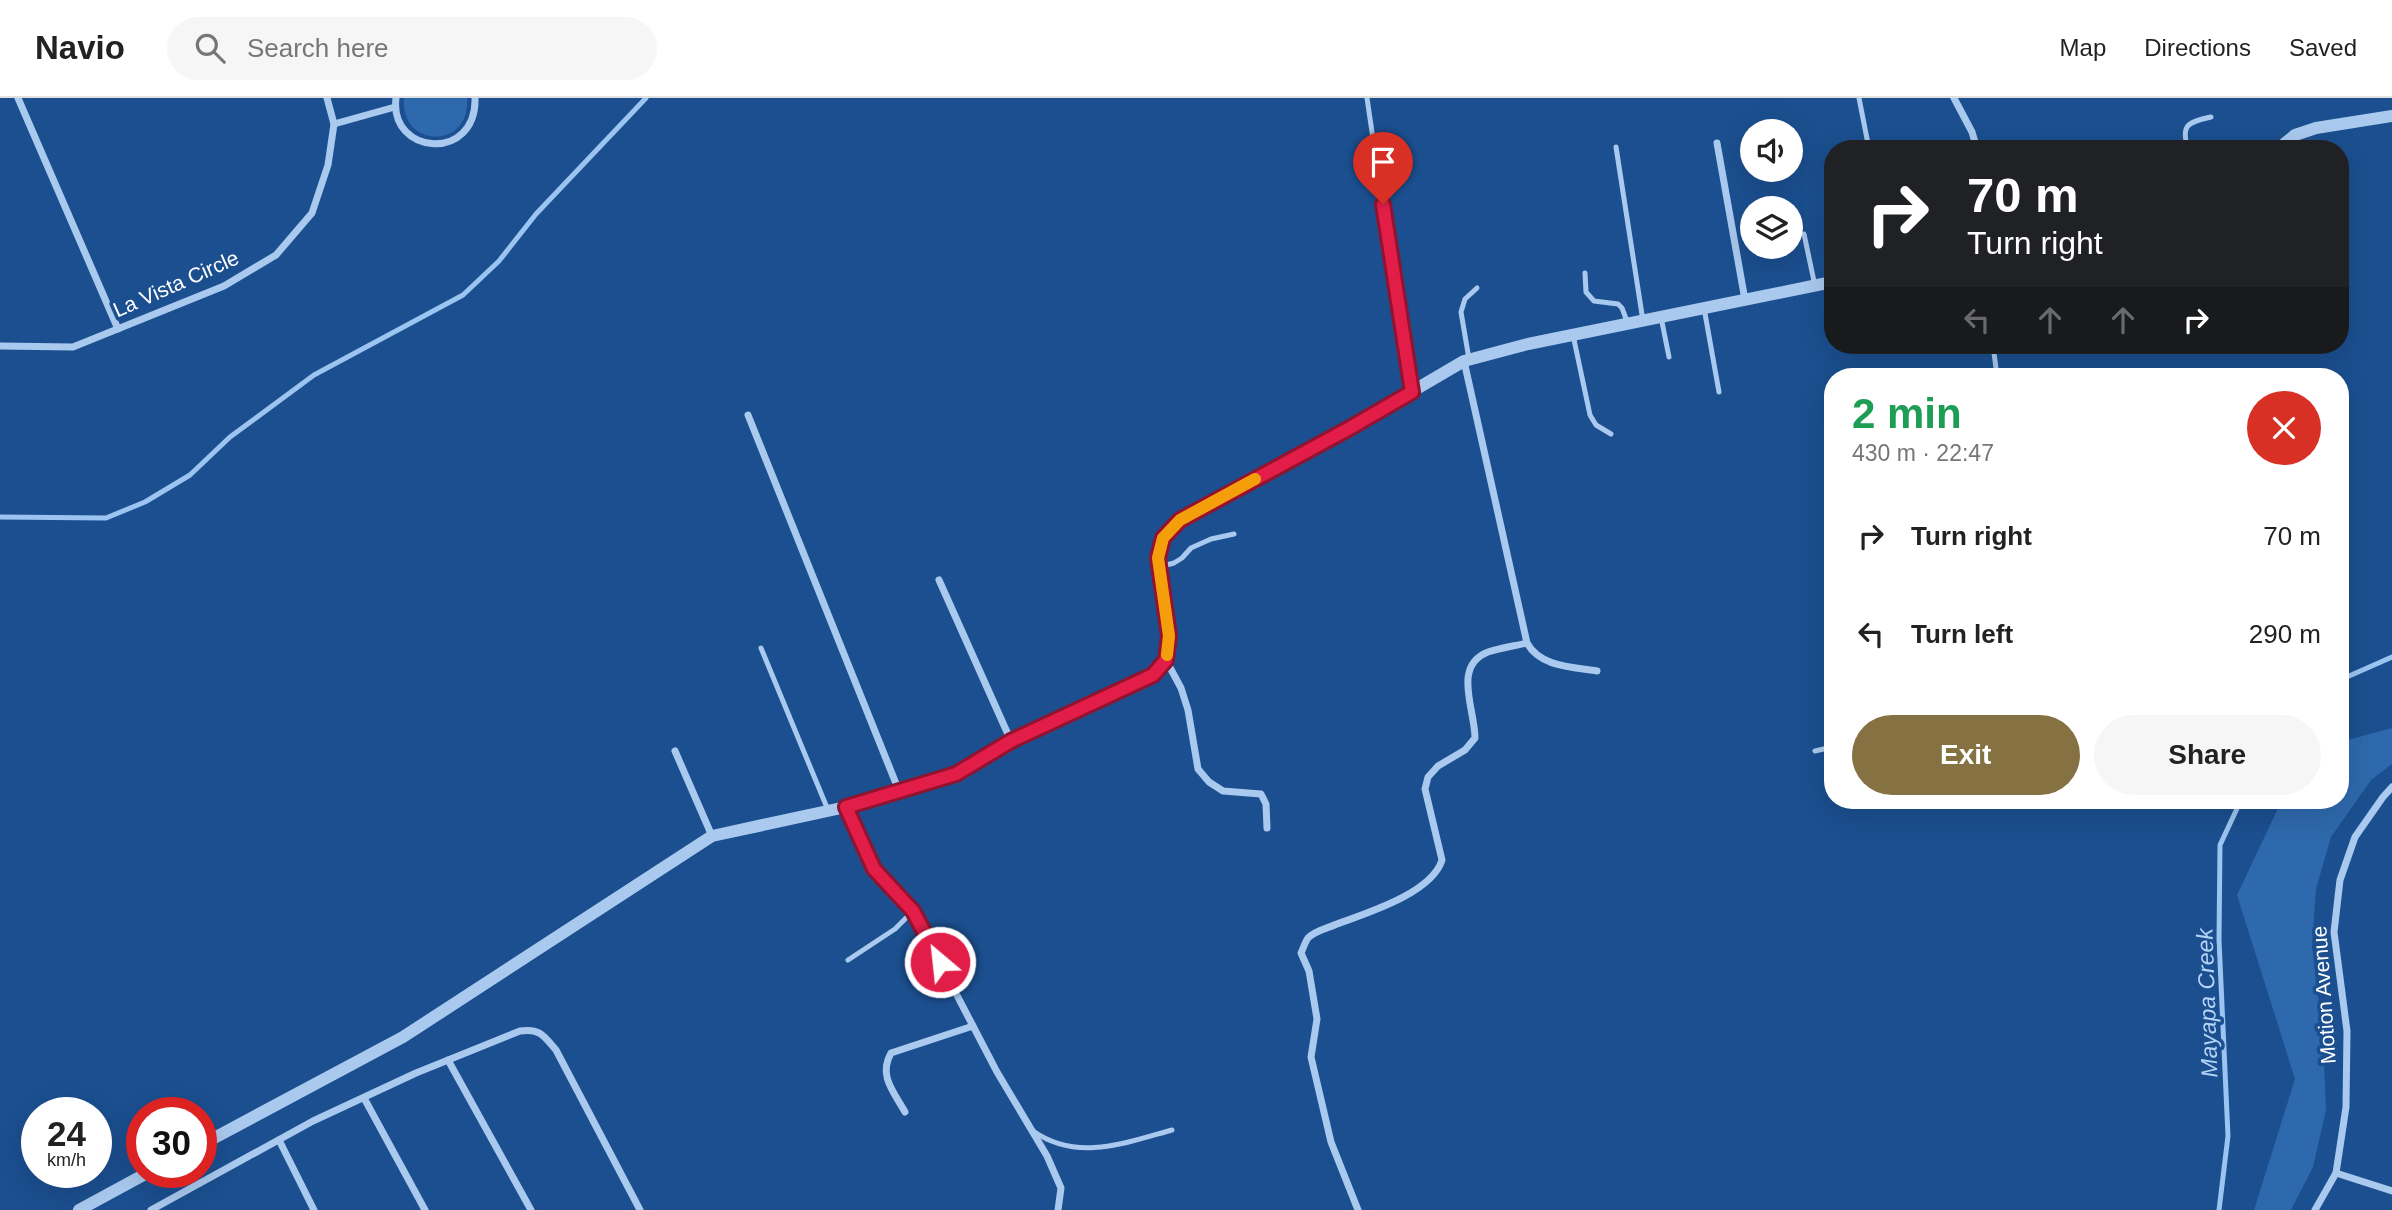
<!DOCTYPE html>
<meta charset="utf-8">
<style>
:root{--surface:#fff;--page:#f6f6f6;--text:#222;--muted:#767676;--line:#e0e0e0;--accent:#857141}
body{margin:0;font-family:Arial,sans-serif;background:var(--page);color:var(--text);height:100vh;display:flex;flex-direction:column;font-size:26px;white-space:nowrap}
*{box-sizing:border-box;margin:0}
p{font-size:23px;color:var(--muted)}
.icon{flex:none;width:38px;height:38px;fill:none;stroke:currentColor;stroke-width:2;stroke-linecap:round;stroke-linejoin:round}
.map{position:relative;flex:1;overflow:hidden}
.side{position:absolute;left:1824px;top:270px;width:525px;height:441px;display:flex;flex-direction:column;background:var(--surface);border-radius:28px;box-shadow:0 7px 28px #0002}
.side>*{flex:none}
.top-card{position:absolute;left:1824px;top:42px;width:525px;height:214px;border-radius:28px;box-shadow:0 7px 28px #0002;background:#202124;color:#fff;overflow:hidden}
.fabs{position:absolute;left:1740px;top:21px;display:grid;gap:14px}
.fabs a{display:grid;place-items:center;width:63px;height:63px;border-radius:50%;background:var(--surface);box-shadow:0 7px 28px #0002;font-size:35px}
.speed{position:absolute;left:21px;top:999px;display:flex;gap:14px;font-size:35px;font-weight:700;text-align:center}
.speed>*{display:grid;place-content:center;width:91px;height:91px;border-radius:50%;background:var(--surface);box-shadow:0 7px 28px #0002;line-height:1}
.speed small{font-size:18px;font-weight:400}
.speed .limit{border:10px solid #d22;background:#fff;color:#111}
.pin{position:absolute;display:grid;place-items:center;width:60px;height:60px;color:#fff;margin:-72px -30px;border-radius:50% 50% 50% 0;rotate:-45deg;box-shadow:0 0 7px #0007}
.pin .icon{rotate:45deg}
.me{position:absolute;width:77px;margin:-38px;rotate:332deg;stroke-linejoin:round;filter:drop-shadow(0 0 5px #0008)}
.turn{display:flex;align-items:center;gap:24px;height:147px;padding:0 28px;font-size:32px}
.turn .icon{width:91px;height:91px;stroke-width:2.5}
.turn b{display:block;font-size:49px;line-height:60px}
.lanes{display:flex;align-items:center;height:66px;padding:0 28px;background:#0003;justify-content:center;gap:35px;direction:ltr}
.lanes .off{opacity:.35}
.round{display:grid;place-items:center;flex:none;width:74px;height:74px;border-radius:37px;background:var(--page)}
.headline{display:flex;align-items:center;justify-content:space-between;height:119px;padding:0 28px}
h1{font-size:42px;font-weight:700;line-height:52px;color:#1e9e55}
.cta{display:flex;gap:14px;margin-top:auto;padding:14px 28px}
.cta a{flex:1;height:80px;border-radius:42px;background:var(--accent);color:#fff;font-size:28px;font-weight:700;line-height:80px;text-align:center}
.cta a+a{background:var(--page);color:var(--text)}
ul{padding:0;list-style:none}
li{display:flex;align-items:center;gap:21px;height:98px;padding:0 28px}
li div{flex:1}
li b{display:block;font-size:26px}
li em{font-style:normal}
header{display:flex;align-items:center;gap:42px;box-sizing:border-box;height:98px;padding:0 35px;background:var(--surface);border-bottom:2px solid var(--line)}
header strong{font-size:33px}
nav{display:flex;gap:38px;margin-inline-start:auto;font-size:24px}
.search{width:490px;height:63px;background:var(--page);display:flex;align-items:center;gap:18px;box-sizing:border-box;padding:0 24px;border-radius:38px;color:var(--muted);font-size:26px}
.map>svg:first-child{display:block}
.green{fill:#2e69ad}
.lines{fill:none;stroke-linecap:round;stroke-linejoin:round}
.stream{stroke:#9cc4f0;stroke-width:5}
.service{stroke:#a9c9ee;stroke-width:5}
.minor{stroke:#a9c9ee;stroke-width:7}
.tertiary{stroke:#a9c9ee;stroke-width:12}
.route-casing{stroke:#92132f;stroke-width:18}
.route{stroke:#e11d48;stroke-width:12}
.slow{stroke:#f59e0b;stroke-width:12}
.labels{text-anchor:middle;stroke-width:7;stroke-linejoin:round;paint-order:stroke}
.street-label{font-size:21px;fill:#fff;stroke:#1b4f8f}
.water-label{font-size:23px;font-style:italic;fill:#b5d3f5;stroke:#1b4f8f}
</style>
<header>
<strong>Navio</strong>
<div class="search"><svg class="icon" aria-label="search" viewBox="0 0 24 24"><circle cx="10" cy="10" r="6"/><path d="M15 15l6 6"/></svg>Search here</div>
<nav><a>Map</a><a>Directions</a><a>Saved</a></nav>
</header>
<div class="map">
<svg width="2392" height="1112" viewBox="0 0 2392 1112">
<rect width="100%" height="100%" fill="#1b4f8f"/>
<!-- green -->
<g class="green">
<path d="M404 0H467C471 52 400 51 404 0Z"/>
<polygon points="2392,630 2392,666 2371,682 2331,739 2316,791 2312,848 2323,939 2326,1012 2313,1069 2291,1112 2254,1112 2295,981 2237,797 2282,702 2340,702 2340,644"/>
</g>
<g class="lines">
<!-- stream -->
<g class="stream">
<polyline points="0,419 106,420 145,404 190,377 230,339 314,277 463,197 499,163 536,116 646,0"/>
<polyline points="2340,582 2392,559"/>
<polyline points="2219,1112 2228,1038 2219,842 2220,747 2241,702"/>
</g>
<!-- service -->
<g class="service">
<polyline points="1367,0 1406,266 1412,294"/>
<polyline points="1859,0 1869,51"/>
<polyline points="1616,49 1643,223"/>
<path d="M2188 51C2180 26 2189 24 2211 19"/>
<polyline points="1804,136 1815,188"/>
<polyline points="1585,175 1586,194 1594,203 1618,206 1622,210 1628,226"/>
<polyline points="1704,210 1719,294"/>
<polyline points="1661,219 1669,259"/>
<polyline points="1573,237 1590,317 1596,327 1611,336"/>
<polyline points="1993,247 1997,278"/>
<polyline points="1469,261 1461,214 1465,201 1477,190"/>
<polyline points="1159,469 1174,465 1182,460 1191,450 1211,441 1234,436"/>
<polyline points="761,550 828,712"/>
<polyline points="1815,653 1832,649"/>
<polyline points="848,862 895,831 913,813"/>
<path d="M1033 1033C1077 1064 1125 1045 1172 1032"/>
</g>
<!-- minor -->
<g class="minor">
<polyline points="18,0 118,231"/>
<path d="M396 0C389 58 477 64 475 0"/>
<polyline points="1954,0 1972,34 1977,51"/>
<polyline points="334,26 395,9"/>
<polyline points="1717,45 1745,202"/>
<polyline points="0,248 73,249 224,188 276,157 312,115 328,67 334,26 327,0"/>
<path d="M1464 263 1527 545C1540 569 1572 569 1597 573"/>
<polyline points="748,317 899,693"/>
<polyline points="939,482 1011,643"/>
<polyline points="1166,562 1181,590 1188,612 1198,671 1209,684 1223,693 1261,696 1266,706 1267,730"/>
<polyline points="675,653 712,738"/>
<polyline points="846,709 874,771 913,813 997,974 1047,1058 1061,1090 1058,1112"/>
<polyline points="448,962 531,1112"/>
<polyline points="364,1000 425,1112"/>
<path d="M905 1014C894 994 878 978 891 955L973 928"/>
<polyline points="279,1042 314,1112"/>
<polyline points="2336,1075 2392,1093"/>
<path d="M151 1112 313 1023 416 975 520 933C540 930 544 938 556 952L640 1112"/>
<path d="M1358 1112 1331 1044 1311 959 1317 921 1309 873 1301 855C1303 851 1305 844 1308 840 1314 833 1328 830 1337 826 1367 815 1432 795 1442 762L1425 691 1428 679 1438 668 1465 652 1475 640C1475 611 1452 568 1488 554 1500 550 1514 548 1527 545"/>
<polyline points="2315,1112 2336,1075 2346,1009 2347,933 2334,834 2340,782 2355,739 2383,699 2392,689"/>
</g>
<!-- tertiary -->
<g class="tertiary">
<polyline points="2278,51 2295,37 2316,30 2392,18"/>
<polyline points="201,1047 403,939 712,738 846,709 956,676 1011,643 1153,577 1166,562 1169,538 1158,460 1163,440 1180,422 1348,331 1464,263 1528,246 1832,184"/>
<polyline points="79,1112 149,1074"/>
</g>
</g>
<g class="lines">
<!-- route casing -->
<g class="route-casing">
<polyline id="route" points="940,864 913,813 874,771 846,709 956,676 1011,643 1153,577 1166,562 1169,538 1158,460 1163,440 1180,422 1348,331 1412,294 1383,106"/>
</g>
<!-- route -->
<use href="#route" class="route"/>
<!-- slow -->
<polyline class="slow" points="1167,557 1169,538 1158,460 1163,440 1180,422 1255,381"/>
</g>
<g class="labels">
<!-- street labels -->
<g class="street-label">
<text transform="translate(176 186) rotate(-24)" y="7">La Vista Circle</text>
<text transform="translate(2324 897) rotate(-94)" y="7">Motion Avenue</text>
</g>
<!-- water labels -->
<g class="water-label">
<text transform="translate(2207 905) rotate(-92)" y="8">Mayapa Creek</text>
</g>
</g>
</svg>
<div class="fabs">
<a><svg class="icon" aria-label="sound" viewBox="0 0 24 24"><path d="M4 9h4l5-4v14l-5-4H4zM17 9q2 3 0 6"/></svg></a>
<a><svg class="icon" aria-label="layers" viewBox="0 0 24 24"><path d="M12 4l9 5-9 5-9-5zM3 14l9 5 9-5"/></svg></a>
</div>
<div class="speed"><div>24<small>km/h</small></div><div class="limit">30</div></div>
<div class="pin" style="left:1383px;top:106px;background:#d93025"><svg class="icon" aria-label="arrive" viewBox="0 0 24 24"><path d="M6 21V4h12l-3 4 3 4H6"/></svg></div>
<svg class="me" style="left:940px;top:864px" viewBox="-20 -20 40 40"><circle r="17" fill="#e11d48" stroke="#fff" stroke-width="3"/><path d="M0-11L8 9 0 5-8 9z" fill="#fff"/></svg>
<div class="top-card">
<div class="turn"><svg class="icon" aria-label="right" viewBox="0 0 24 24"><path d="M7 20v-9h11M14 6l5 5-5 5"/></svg><div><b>70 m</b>Turn right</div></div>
<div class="lanes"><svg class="icon off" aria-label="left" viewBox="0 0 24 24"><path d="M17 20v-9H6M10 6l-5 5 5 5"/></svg><svg class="icon off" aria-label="ahead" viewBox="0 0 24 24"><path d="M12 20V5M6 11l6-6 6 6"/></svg><svg class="icon off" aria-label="ahead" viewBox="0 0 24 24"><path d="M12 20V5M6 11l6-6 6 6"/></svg><svg class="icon" aria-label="right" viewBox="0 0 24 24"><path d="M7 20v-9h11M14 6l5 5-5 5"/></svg></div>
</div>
<section class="side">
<div class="headline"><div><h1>2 min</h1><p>430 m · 22:47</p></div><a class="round" style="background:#d93025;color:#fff"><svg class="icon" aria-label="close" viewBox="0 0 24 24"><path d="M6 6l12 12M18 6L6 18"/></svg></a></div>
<ul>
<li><svg class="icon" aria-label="right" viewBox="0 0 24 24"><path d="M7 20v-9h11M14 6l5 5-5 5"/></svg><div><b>Turn right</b></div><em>70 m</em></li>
<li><svg class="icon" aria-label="left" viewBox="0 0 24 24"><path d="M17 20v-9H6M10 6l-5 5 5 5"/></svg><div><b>Turn left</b></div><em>290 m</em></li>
</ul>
<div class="cta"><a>Exit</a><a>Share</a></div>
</section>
</div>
